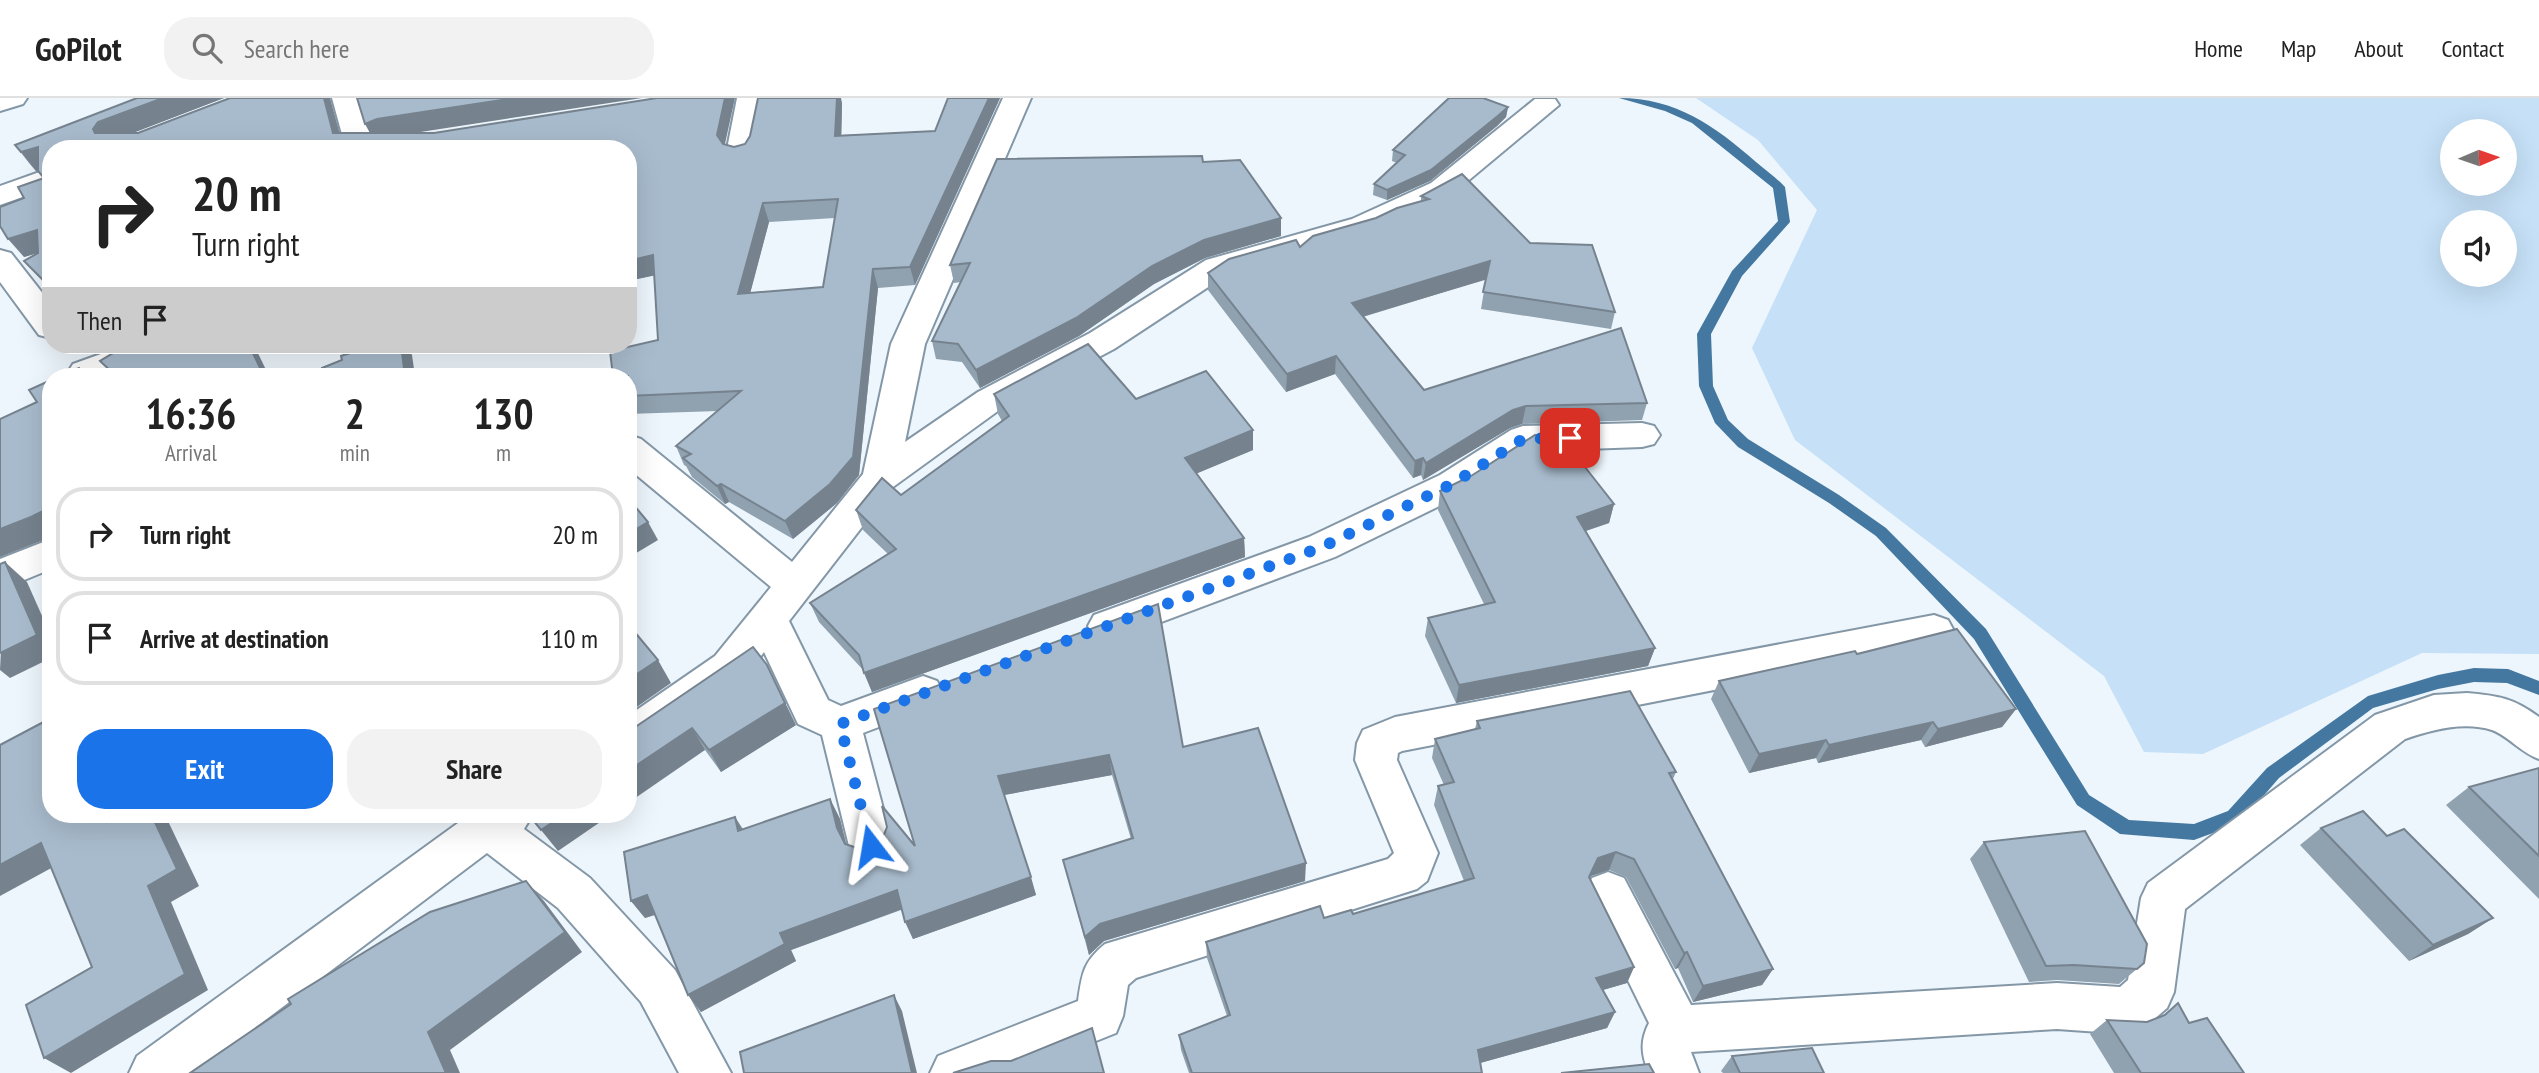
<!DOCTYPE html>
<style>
:root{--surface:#fff;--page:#f2f2f2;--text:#222;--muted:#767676;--line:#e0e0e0;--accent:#1a73e8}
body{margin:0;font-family:"PT Sans Narrow",sans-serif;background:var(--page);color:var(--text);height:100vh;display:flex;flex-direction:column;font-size:26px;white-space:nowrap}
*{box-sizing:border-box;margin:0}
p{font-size:23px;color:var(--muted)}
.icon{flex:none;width:38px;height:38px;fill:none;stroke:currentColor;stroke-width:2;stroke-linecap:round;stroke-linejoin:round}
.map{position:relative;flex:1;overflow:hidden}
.side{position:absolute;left:42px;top:270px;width:595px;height:455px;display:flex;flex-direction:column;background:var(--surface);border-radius:28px;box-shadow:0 7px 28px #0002}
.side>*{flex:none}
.top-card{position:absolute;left:42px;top:42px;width:595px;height:214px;border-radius:28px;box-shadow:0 7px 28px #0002;background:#fff;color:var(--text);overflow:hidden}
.needle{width:46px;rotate:88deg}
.tools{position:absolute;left:2440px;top:21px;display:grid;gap:14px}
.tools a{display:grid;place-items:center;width:77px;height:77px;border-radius:50%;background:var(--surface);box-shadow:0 7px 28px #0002;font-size:35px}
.pin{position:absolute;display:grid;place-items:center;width:60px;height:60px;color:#fff;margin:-30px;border-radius:14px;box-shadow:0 4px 10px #0006}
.me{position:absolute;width:77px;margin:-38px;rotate:346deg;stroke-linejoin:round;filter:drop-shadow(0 0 5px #0008)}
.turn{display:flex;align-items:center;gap:24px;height:147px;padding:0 35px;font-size:32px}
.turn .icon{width:91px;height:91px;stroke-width:2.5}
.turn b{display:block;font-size:49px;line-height:60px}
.then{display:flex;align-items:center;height:66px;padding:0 35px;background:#0003;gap:14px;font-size:26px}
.eta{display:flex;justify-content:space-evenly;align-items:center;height:119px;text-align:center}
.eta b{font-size:42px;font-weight:600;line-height:49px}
.primary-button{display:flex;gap:14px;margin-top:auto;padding:14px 35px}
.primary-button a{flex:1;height:80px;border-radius:28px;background:var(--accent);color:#fff;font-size:28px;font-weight:600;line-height:80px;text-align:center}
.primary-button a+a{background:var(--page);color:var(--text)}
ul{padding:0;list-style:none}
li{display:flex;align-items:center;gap:21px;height:94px;margin:0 14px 10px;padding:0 21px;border:4px solid var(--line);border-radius:28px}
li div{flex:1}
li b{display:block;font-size:26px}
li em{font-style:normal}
header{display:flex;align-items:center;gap:42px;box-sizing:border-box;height:98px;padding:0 35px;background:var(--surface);border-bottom:2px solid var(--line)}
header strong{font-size:33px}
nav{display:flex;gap:38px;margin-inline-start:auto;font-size:24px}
.search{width:490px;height:63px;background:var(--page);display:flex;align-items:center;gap:18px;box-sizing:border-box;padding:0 24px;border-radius:28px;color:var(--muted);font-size:26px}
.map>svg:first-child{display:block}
.green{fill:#c5e0f7;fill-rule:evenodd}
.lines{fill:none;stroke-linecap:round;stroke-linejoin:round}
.stream{fill:#4578a0;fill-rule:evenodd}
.street-casing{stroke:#8497a7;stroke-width:4}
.street{fill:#fff;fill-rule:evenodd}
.wall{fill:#90a1af;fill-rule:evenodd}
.shaded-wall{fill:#76838f}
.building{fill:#a8bbcc;stroke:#76838f;stroke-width:2;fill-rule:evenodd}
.route{stroke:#1a73e8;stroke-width:12;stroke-dasharray:0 21.6}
</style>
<header>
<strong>GoPilot</strong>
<div class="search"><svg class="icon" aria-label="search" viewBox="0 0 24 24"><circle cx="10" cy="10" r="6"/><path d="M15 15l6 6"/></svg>Search here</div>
<nav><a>Home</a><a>Map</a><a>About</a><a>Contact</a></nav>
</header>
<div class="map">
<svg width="2539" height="975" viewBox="0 0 2539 975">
<rect width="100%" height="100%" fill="#edf6fc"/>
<!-- green -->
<path class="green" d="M1696 0H2539V556L2422 555 2203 656 2144 654 2104 578 1795 342 1752 250 1817 112 1758 42ZM2452 33H2504V86H2452ZM2452 124H2504V177H2452Z"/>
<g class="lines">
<!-- stream -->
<path class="stream" d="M1619 0C1676 0 1715 28 1756 64 1765 72 1777 80 1785 89L1790 124 1742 178 1711 236 1713 288 1728 322 1748 341 1839 397 1886 430 1986 531 2089 697 2129 722 2194 726 2228 713 2267 670 2368 598 2438 577 2474 570 2508 571 2539 583V597L2507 585 2474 584 2438 591 2373 610 2279 680 2240 725 2194 742 2120 736 2077 707 1974 541 1876 438 1829 405 1738 349 1715 325 1699 288 1697 236 1732 173 1778 123 1773 90 1692 25 1665 13Z"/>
<!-- street casing -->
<g class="street-casing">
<g id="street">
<polygon points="0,0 27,0 23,6 0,13"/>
<polygon points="332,0 360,0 374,51 346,51"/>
<polygon points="737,0 765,0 754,56 750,62 740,65 730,62 726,56"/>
<polygon points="1003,0 1031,0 925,246 905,344 978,294 1090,235 1206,162 1352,121 1431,85 1535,1 1555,1 1559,7 1451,97 1374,135 1228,176 1114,251 1002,310 893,389 789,523 828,602 841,608 923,578 937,583 943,595 937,607 863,635 893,748 887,762 871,768 855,762 849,748 822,637 798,626 764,554 743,582 643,654 628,659 628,618 715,558 771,489 628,370 628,337 641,341 792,464 863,376 891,246"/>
<polygon points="51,70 51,89 0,107 0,88"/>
<polygon points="0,152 11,155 51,206 51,240 39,237 0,184"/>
<polygon points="126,247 176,247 171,255 107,278 71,278 68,274 73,266"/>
<polygon points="1642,325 1654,328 1660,337 1654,346 1642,349 1530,353 1466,395 1335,459 1108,544 1094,539 1088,528 1094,517 1309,439 1440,377 1511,332 1523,328"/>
<polygon points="51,441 51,471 0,492 0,461"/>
<path d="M1934 517 1948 522 1954 533 1948 544 1934 549 1402 653 1398 655 1397 662 1438 755 1427 783 1417 791 1136 880 1128 887 1123 918 1116 935 1016 975H930L938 958 1078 903C1082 876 1083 864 1105 846L1388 761 1394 755 1355 662 1357 645 1363 632 1395 619Z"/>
<path d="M2467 595C2499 598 2513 600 2539 619V661C2520 654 2507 637 2492 632 2464 623 2431 632 2405 641L2185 811 2174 894 2167 910 2145 929 2128 936 2057 931 1691 954 1699 975H1649C1641 956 1640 943 1649 925L1585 795 1592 780 1608 774 1624 780 1691 907 2057 885 2120 889 2128 882 2141 800 2148 785 2375 617 2434 597Z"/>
<polygon points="453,716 533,716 524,731 590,780 675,872 731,975 679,975 641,904 558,810 487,755 195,975 129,975 137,958 458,725"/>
</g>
</g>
<!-- street -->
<use href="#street" class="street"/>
</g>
<!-- wall -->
<g class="wall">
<path d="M137 0H224L132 35H138L329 1 339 35H416L725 47 734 49 745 46 842 5 841 37 935 33 948 0H1000L915 187 878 190 859 377 837 405 793 441 729 404 725 406 692 379 686 368 684 367 676 348 718 313 628 316V278L658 242 655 177 628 183V51H51V192L24 163 38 155 24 159V100L44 80 38 72 36 73 29 65 15 47ZM835 120 823 189 750 195 769 124Z"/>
<polygon points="1508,9 1506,19 1497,28 1430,83 1387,102 1373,97 1374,86 1397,65 1392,63 1393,52"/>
<polygon points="1203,64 1281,120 1281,138 1205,160 1154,186 1079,238 980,290 962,264 936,261 932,243 961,184 954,185 950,167"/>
<polygon points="1421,98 1530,145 1615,214 1611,231 1481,211 1486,181 1363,219 1424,292 1647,305 1642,322 1522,326 1510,330 1423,382 1421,377 1413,380 1335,276 1286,294 1208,192 1208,175 1300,149 1421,103"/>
<polygon points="994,296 1136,301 1253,332 1253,352 1197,375 1244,440 1245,459 872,594 864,573 819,524 810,505 888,456 863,432 856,412 901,397 1002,323 998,316"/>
<polygon points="1440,393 1614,406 1609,425 1586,433 1655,550 1648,568 1456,605 1425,538 1428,520 1484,506 1438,412"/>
<polygon points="1857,556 2016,611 2002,629 1925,649 1921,642 1818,665 1816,660 1749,675 1711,601 1719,583"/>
<polygon points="874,611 1183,649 1305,783 1104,843 1089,857 1063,762 1131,741 1112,677 1004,697 1036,797 913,841 901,812 791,852 796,863 701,914 655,817 645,820 631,803 735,719 743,731 830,701 840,721 846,746 863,752 915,748"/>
<polygon points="1477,623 1676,674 1673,681 1773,871 1762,887 1693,904 1678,870 1675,871 1626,779 1609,772 1591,778 1590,780 1634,869 1627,885 1603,892 1615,914 1607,930 1480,965 1482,975 1189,975 1181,952 1179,937 1227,918 1207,860 1206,844 1324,820 1353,816 1464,783 1434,707 1438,688 1444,687 1432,660 1435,641 1475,631"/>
<polygon points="796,627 721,674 705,652 628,634"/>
<polygon points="2539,670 2539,801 2446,707 2469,689"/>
<polygon points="2321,730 2387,738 2493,820 2468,836 2409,863 2300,747"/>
<polygon points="1984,744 2144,865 2119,886 2057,882 2029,884 1970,761"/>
<polygon points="2178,905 2189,925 2244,975 2114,975 2090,936 2107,922 2147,924 2162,918"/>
<polygon points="1732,958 1824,975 1723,975 1721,973"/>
</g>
<!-- shaded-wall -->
<g class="shaded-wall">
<polygon points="163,0 224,0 112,43 107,51 93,31 98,24"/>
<polygon points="324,0 330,0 344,51 333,35"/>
<polygon points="515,0 642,0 388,39 375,44 365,26 377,21"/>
<polygon points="725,0 735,0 723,55 717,37"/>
<polygon points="836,0 841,0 842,5 841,56 835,38"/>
<polygon points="989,0 1000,0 915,187 910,169"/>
<polygon points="1508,9 1506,19 1497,28 1430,83 1387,102 1387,92"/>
<polygon points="38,49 51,68 36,73 21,54"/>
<polygon points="763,105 769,124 745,215 738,196"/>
<polygon points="1281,120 1281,138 1205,160 1154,186 1079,238 980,290 976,272 1152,168 1204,142"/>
<polygon points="37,132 51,151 24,159 8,141"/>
<polygon points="653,157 661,176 628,183 628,163"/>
<polygon points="1490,163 1488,181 1351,222 1352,205"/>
<polygon points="873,171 878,190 859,377 837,405 793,441 785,423"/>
<polygon points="106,247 119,247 109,250"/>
<polygon points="249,247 254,247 269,278 264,278"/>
<polygon points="401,247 405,247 412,257 415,278 405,278"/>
<polygon points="1336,258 1335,276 1286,294 1287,276"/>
<polygon points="1526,308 1522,326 1510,330 1423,382 1426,365 1513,312"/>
<polygon points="1253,332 1253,352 1186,380 1185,360"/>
<polygon points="1423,360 1421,377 1413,380 1415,363"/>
<polygon points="721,386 729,404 725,406 717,388"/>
<polygon points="1614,406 1609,425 1573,437 1577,419"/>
<polygon points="51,409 51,439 0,459 0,431"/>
<polygon points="648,424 658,442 628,460 628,436"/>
<polygon points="1244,440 1245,459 872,594 864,575"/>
<polygon points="5,464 27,484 51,538 51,560 10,580 0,572"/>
<polygon points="1655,550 1648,568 1456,605 1459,587"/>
<polygon points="658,562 671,585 628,615 628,582"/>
<polygon points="767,567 796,627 721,674 709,652"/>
<polygon points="2016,611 2002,629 1925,649 1938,631"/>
<polygon points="1933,624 1921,642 1818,665 1829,647"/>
<polygon points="692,630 705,652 628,705 628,673"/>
<polygon points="1826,642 1816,660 1749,675 1759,656"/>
<polygon points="1109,657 1112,677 1004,697 998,678"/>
<polygon points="830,701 840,721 847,749 837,730"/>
<polygon points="104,716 120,716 130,742 107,724"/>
<polygon points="151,716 160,716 167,721 199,788 171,804 208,892 71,975 44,960 148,788"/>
<polygon points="565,716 612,716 558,753 541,732"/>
<polygon points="735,719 746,738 738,733"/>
<polygon points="41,745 66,762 0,798 0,767"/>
<polygon points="1616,754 1609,772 1591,778 1583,796 1598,760"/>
<polygon points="1306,765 1305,783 1104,843 1089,857 1085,839 1100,826"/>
<polygon points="1031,779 1036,797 913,841 905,824"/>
<polygon points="526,783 544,803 582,854 450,952 460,975 446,975 428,934"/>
<polygon points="897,792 905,810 791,852 796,863 701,914 688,897 780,835"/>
<polygon points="647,797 660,815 645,820 631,803"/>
<polygon points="2493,820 2468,836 2409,863 2433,847"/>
<polygon points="1687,854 1678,870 1675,871 1684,855"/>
<polygon points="1634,869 1627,885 1589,896 1596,880"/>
<polygon points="1773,871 1762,887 1693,904 1703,888"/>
<polygon points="894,897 902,913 917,975 912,975"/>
<polygon points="1615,914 1607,930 1473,967 1478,952"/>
</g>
<!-- building -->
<g class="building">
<path d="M137 0H163L98 24 93 31 95 35H138L230 0H324L333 35H434L657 0H725L717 37 723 46 734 49 745 46 750 38 758 0H837L835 38 935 33 948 0H989L910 169 873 171 853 359 830 386 785 423 721 386 717 388 683 360 691 356 676 348 741 293 628 298V278H613L610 253 658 242 653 157 628 163V51H51V190L24 163 38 155 37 132 8 141 0 128V109L24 100 18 89 44 80 38 73V49L21 54 15 47ZM838 101 823 189 738 196 763 105Z"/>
<polygon points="357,0 515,0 377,21 365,26"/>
<polygon points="1449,0 1483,0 1508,9 1499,17 1431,72 1387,92 1374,86 1405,57 1393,52"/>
<polygon points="1202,58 1203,64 1240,62 1281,120 1204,142 1152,168 1076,220 976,272 958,246 932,243 970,165 950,167 997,61"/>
<polygon points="1462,76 1530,145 1592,147 1615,214 1483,194 1490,163 1352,205 1424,292 1621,230 1647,305 1526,308 1513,312 1426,365 1423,360 1415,363 1336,258 1287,276 1208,175 1229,161 1296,142 1300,149 1313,138 1376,120 1397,110 1429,101 1421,98"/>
<polygon points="1088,246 1136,301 1206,273 1253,332 1185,360 1244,440 864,575 859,557 810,505 896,451 856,412 882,380 901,397 1009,318 994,296"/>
<polygon points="134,247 249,247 264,278 116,278 100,263 115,254"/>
<polygon points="375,247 401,247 405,278 322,278 322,270 342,262 341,258"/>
<polygon points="79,270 84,278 60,278"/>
<polygon points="51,282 51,409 31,419 0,431 0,321 37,304 29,292"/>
<polygon points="1559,336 1614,406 1577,419 1655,550 1459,587 1428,520 1495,504 1440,393 1471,378 1535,337"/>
<polygon points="628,400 648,424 628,436"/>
<polygon points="5,464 37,537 0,555 0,466"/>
<polygon points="1158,506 1183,649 1258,630 1306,765 1100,826 1085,839 1063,762 1133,740 1109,657 998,678 1031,779 905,824 897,792 780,835 785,846 688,897 647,797 631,803 624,754 735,719 738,733 830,701 837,730 845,746 863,752 881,744 887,729 882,708 915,748 874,611"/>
<polygon points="628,526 658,562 628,582"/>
<polygon points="1957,531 2016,611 1938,631 1933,624 1829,647 1826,642 1759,656 1719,583 1855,553 1857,556"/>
<polygon points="753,549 767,567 785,605 709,652 692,630 628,673 628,634"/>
<polygon points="1630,593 1676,674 1669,675 1773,871 1703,888 1687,854 1684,855 1634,761 1616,754 1598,760 1589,779 1634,869 1596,880 1615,914 1478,952 1482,975 1192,975 1179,937 1230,917 1206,844 1320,808 1324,820 1351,812 1353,816 1474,780 1438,688 1454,684 1435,641 1480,630 1477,623"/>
<polygon points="51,620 51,716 104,716 107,724 123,716 151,716 177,771 148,788 185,876 44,960 26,907 92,869 41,745 0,767 0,647"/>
<polygon points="2539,670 2539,758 2469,689"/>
<polygon points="2363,713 2387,738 2404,731 2493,820 2433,847 2321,730"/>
<polygon points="528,716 565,716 541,732"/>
<polygon points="2085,733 2147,846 2144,865 2137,871 2074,867 2046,868 1984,744"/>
<polygon points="526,783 565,834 428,934 446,975 190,975 291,906 288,901 430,814"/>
<polygon points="894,897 912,975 744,975 740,954"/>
<polygon points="2178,905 2189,925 2207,920 2244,975 2141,975 2107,922 2147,924 2165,917"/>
<polygon points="1092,930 1104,975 953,975 991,963 1011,963"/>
<polygon points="1812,950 1824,975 1740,975 1732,958"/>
<polygon points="1649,966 1654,975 1561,975"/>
</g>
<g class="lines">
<!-- route -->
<polyline class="route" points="871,748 840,626 1322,449 1452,386 1523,341 1570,340"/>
</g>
</svg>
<div class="tools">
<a><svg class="needle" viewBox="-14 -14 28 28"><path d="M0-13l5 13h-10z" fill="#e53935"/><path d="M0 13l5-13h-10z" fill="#767676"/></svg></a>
<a><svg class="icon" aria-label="sound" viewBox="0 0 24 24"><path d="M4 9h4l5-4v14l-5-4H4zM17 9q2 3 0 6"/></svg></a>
</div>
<div class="pin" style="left:1570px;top:340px;background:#d93025"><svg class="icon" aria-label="arrive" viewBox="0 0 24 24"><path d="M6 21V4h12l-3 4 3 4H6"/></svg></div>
<svg class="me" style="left:871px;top:748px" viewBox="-20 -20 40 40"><path d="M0-17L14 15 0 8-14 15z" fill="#1a73e8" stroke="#fff" stroke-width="4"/></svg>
<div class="top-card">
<div class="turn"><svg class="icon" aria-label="right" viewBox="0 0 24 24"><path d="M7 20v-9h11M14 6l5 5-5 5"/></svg><div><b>20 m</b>Turn right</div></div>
<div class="then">Then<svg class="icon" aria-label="arrive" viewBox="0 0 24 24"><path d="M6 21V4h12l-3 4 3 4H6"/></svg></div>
</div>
<section class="side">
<div class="eta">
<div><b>16:36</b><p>Arrival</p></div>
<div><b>2</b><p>min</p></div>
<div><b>130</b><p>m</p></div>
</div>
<ul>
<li><svg class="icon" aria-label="right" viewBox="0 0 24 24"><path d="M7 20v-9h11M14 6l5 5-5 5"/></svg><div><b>Turn right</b></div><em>20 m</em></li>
<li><svg class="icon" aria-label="arrive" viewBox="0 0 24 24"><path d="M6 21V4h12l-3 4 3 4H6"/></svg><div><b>Arrive at destination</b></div><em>110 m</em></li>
</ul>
<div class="primary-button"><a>Exit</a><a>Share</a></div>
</section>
</div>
